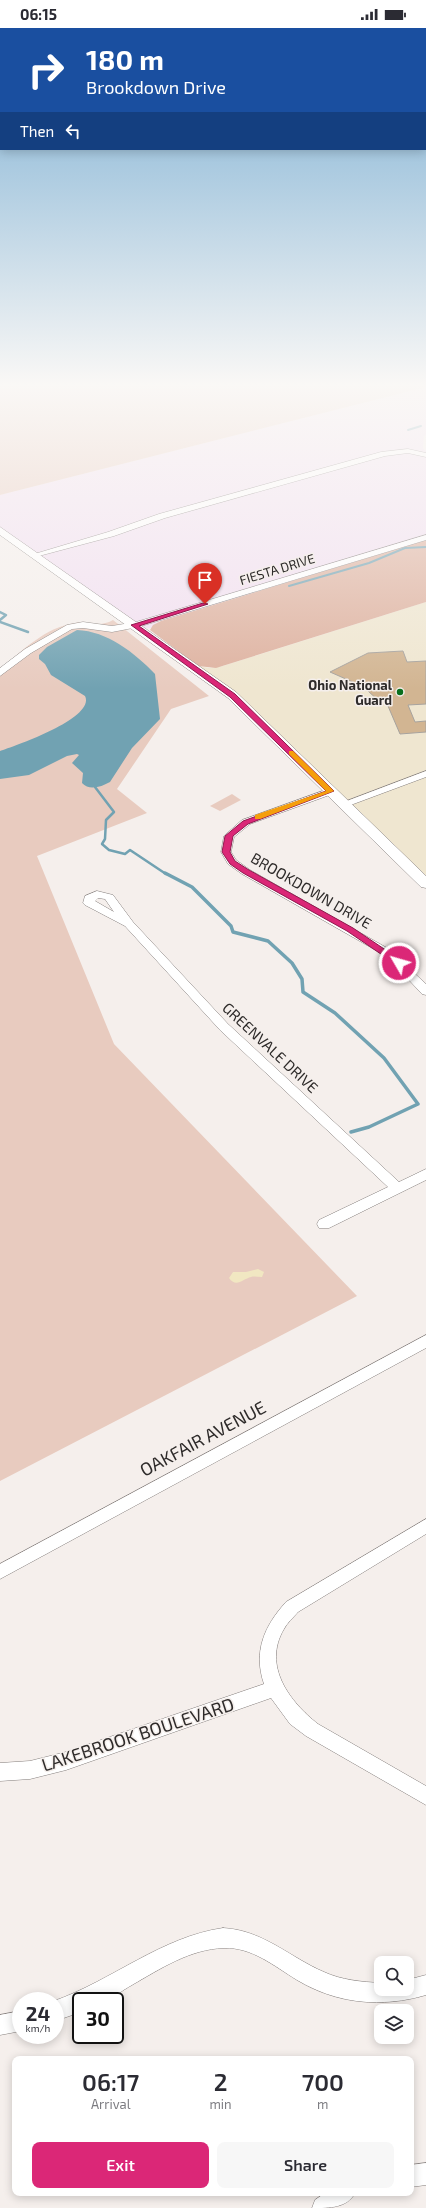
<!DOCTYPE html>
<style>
:root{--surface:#fff;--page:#f7f7f7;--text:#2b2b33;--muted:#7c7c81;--accent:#db2777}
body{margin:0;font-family:"Exo 2",sans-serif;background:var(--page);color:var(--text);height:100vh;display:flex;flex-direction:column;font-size:15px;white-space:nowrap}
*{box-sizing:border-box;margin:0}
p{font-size:13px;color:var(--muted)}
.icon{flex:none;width:22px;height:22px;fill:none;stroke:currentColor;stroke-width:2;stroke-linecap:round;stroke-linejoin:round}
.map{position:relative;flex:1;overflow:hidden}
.panel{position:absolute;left:12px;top:2028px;width:402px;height:140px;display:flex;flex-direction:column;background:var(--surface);border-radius:8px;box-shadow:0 2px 10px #0003}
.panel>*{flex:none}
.banner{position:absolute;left:0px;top:0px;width:426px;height:122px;box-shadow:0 2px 10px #0003;background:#1a4fa0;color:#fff;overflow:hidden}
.buttons{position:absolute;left:374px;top:1928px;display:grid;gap:8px}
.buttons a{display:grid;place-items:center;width:40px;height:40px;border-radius:8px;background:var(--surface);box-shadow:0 2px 10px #0003;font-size:20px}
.speed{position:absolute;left:12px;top:1964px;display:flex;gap:8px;font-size:20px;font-weight:700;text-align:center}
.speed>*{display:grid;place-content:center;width:52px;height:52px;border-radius:50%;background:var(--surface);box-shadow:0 2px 10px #0003;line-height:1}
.speed small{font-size:10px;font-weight:400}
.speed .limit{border:2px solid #111;border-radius:6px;background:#fff;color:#111}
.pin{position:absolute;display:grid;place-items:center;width:34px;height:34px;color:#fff;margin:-41px -17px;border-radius:50% 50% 50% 0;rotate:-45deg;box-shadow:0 0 4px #0007}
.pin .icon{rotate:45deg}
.me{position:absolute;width:44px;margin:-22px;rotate:308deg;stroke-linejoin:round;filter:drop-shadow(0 0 3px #0008)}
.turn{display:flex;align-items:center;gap:14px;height:84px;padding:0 20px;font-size:18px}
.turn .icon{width:52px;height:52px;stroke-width:2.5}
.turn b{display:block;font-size:28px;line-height:34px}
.then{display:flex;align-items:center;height:38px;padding:0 20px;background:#0003;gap:8px;font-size:15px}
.eta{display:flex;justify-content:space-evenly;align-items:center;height:68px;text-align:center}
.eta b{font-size:24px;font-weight:600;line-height:28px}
.primary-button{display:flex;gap:8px;margin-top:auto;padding:8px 20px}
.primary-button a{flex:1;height:46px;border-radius:8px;background:var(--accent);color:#fff;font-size:16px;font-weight:600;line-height:46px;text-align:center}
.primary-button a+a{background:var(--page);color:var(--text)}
.status{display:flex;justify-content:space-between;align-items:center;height:28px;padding:0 20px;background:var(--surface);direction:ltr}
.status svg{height:11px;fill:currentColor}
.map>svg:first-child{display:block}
.commercial{fill:#efe6d0}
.industrial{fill:#f2e0f1}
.green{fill:#e8cbbf}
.forest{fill:#deb2a0}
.sand{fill:#f1e7c2}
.water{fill:#71a2b2}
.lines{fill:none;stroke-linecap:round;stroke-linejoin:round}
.stream-far2{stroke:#71a2b2;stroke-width:2}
.stream-far1{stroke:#71a2b2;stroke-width:2.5}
.stream{stroke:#71a2b2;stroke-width:3.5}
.building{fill:#d2b592;stroke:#a7a39e}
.minor-casing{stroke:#847e7c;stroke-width:1}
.major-casing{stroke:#847e7c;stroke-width:1}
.minor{fill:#fff;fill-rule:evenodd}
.major{fill:#fff;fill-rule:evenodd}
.route{fill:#db2777;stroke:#8e194d}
.slow{fill:#f59e0b}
.poi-dot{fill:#096e1c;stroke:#f5efec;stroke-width:1.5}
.labels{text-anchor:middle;stroke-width:3;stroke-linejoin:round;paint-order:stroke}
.far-street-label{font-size:13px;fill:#2e2b2a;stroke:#f5efec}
.far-poi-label{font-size:13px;font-weight:bold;fill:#2e2b2a;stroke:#f5efec;text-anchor:end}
.street-label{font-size:15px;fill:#2e2b2a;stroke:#f5efec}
.near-street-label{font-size:18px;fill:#2e2b2a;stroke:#f5efec}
</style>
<div class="status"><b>06:15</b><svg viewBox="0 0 49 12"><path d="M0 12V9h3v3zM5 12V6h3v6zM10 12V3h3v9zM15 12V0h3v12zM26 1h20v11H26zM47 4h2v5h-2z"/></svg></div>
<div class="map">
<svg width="426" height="2180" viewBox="0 0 426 2180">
<rect width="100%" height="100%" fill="#f5efec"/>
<!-- commercial -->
<polygon class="commercial" points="426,574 426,851 198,638 210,640 223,638"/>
<!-- industrial -->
<polygon class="industrial" points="426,359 426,407 424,408 423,420 426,423 426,512 161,593 151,600 138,601 0,503 0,467"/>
<!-- green -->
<g class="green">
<polygon points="0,355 426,355 426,359 0,467"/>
<path d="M113 592 209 668 171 681 117 761 147 785 37 828 114 1016 357 1268 0 1453V642C21 623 46 599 75 595 91 593 99 600 113 592Z"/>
<polygon points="232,766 241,772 220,783 210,778"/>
</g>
<!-- forest -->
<polygon class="forest" points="426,512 426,574 216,640 198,638 150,602 153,597 161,593"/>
<!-- sand -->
<path class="sand" d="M258 1241 264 1244 262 1249C258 1249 254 1248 251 1249 243 1251 236 1260 229 1250L233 1244H246Z"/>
<!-- water -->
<path class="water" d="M77 602C107 603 135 625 155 646L160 691 132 720 110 754C101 759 89 763 82 755L83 745 72 735 79 727 77 726 67 728 29 747 0 751V723C15 718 96 690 85 668L51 647 45 636 39 631V627L47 619Z"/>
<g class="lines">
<!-- stream-far2 -->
<g class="stream-far2">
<polyline points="408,402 421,398"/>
<polyline points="289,558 369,535 405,520 426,519"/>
</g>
<!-- stream-far1 -->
<g class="stream-far1">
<polyline points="0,584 6,587 0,592"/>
<polyline points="0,594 28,604"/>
<polyline points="95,759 114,784 106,792 105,811 102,816 109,822 125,826 130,822 166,846"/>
</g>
<!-- stream -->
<polyline class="stream" points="165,845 192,859 231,898 233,904 268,913 292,935 302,951 303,964 335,985 384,1030 418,1076 369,1099 351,1104"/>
</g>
<!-- building -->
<polygon class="building" points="403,623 407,634 426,633 426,676 408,677 415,694 426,693 426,704 400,706 385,671 379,673 368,663 371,662 330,644 368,625"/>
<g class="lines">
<!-- minor casing -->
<g class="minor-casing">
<g id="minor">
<polygon points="408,421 426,425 426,429 408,425 385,428 165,490 114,508 35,529 31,527 108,504 159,486 381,424"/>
<polygon points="426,507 426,512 138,599 112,604 83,600 72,601 31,625 0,648 0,640 25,621 67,597 83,594 112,598 136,594"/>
<polygon points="426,743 426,749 348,778 340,778 339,776"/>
<polygon points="331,760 336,763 335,765 250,796 234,809 231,824 236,832 250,842 387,920 426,956 426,967 422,966 395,937 379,924 242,846 228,836 221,824 224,808 242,792"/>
<path d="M97 863 113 867 133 894 228 996 399 1154 426 1141V1152L329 1200H319L317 1196 319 1192 388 1159 220 1002 125 898 85 877 83 875 85 868ZM98 870 105 871 114 884 95 873Z"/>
<polygon points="426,1307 426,1320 0,1551 0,1536"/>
<path d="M426 1491V1506L298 1584C293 1590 287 1595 284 1601 262 1638 290 1674 318 1696L426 1758V1777L306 1708 290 1696 271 1670 66 1742 30 1751 0 1753V1735L30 1733 66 1724 264 1656C253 1624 264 1598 286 1574Z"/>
<path d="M223 1900C263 1902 289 1929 324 1944 341 1952 362 1954 381 1955V1961H407V1952L426 1947V1967C382 1980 337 1976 297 1952 274 1938 252 1919 224 1920 190 1921 160 1941 132 1957 123 1962 114 1969 105 1972 99 1975 88 1973 81 1973V1984L55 1993 54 1973C113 1952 161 1909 223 1900Z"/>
<polygon points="21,1983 21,2003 0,2007 0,1987"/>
<polygon points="426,2135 426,2157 411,2159 411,2137"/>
<path d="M325 2165H355C347 2180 330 2180 312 2180L315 2172Z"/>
</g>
</g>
<!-- major casing -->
<g class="major-casing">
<polygon id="major" points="0,499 236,664 426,848 426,860 421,859 228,670 0,507"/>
</g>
<!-- minor -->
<use href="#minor" class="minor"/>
<!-- major -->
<use href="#major" class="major"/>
</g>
<!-- sky -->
<linearGradient id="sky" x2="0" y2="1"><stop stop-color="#78add2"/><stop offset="0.54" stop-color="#faf8f6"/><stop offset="1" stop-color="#faf8f6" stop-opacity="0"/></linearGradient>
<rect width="426" height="661" fill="url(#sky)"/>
<!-- route -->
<polygon class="route" points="203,575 208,576 139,598 235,666 334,763 248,796 233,808 230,824 235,833 249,842 353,900 402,933 402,937 397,937 347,903 243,845 230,836 222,824 225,808 243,793 326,763 230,669 131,597"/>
<!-- slow -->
<polygon class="slow" points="289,723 293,723 334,763 260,791 255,791 255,787 326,763 289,726"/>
<!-- markers -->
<circle class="poi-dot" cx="400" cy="664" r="4"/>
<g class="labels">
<!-- far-street labels -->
<g class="far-street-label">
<text transform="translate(277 541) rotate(-17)" y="5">FIESTA DRIVE</text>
</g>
<!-- far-poi labels -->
<g class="far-poi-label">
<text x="392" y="662">Ohio National<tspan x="392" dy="15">Guard</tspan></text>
</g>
<!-- street labels -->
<g class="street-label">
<text transform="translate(311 863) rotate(30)" y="5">BROOKDOWN DRIVE</text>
<text transform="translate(270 1020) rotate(43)" y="5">GREENVALE DRIVE</text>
</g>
<!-- near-street labels -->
<g class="near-street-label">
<text transform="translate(203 1411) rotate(-28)" y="6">OAKFAIR AVENUE</text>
<text transform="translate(138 1707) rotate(-18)" y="6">LAKEBROOK BOULEVARD</text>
</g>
</g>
</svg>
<div class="buttons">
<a><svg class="icon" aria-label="search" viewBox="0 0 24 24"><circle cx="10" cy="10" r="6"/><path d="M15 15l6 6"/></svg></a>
<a><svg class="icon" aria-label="layers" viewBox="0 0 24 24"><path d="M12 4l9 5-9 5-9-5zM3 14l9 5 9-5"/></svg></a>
</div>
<div class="speed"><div>24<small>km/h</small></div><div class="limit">30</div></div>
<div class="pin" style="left:205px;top:576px;background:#d93025"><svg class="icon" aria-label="arrive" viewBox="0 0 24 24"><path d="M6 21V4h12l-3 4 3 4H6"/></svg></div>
<svg class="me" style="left:399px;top:935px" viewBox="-20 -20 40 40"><circle r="17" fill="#db2777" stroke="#fff" stroke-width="3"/><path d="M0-11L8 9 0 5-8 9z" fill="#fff"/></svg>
<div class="banner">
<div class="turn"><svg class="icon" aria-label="right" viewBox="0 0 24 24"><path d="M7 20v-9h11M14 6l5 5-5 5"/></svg><div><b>180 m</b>Brookdown Drive</div></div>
<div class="then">Then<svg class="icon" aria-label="left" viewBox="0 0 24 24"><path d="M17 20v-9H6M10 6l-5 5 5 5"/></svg></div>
</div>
<section class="panel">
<div class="eta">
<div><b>06:17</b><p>Arrival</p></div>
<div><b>2</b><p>min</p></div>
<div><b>700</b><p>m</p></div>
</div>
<div class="primary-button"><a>Exit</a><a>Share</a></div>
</section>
</div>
